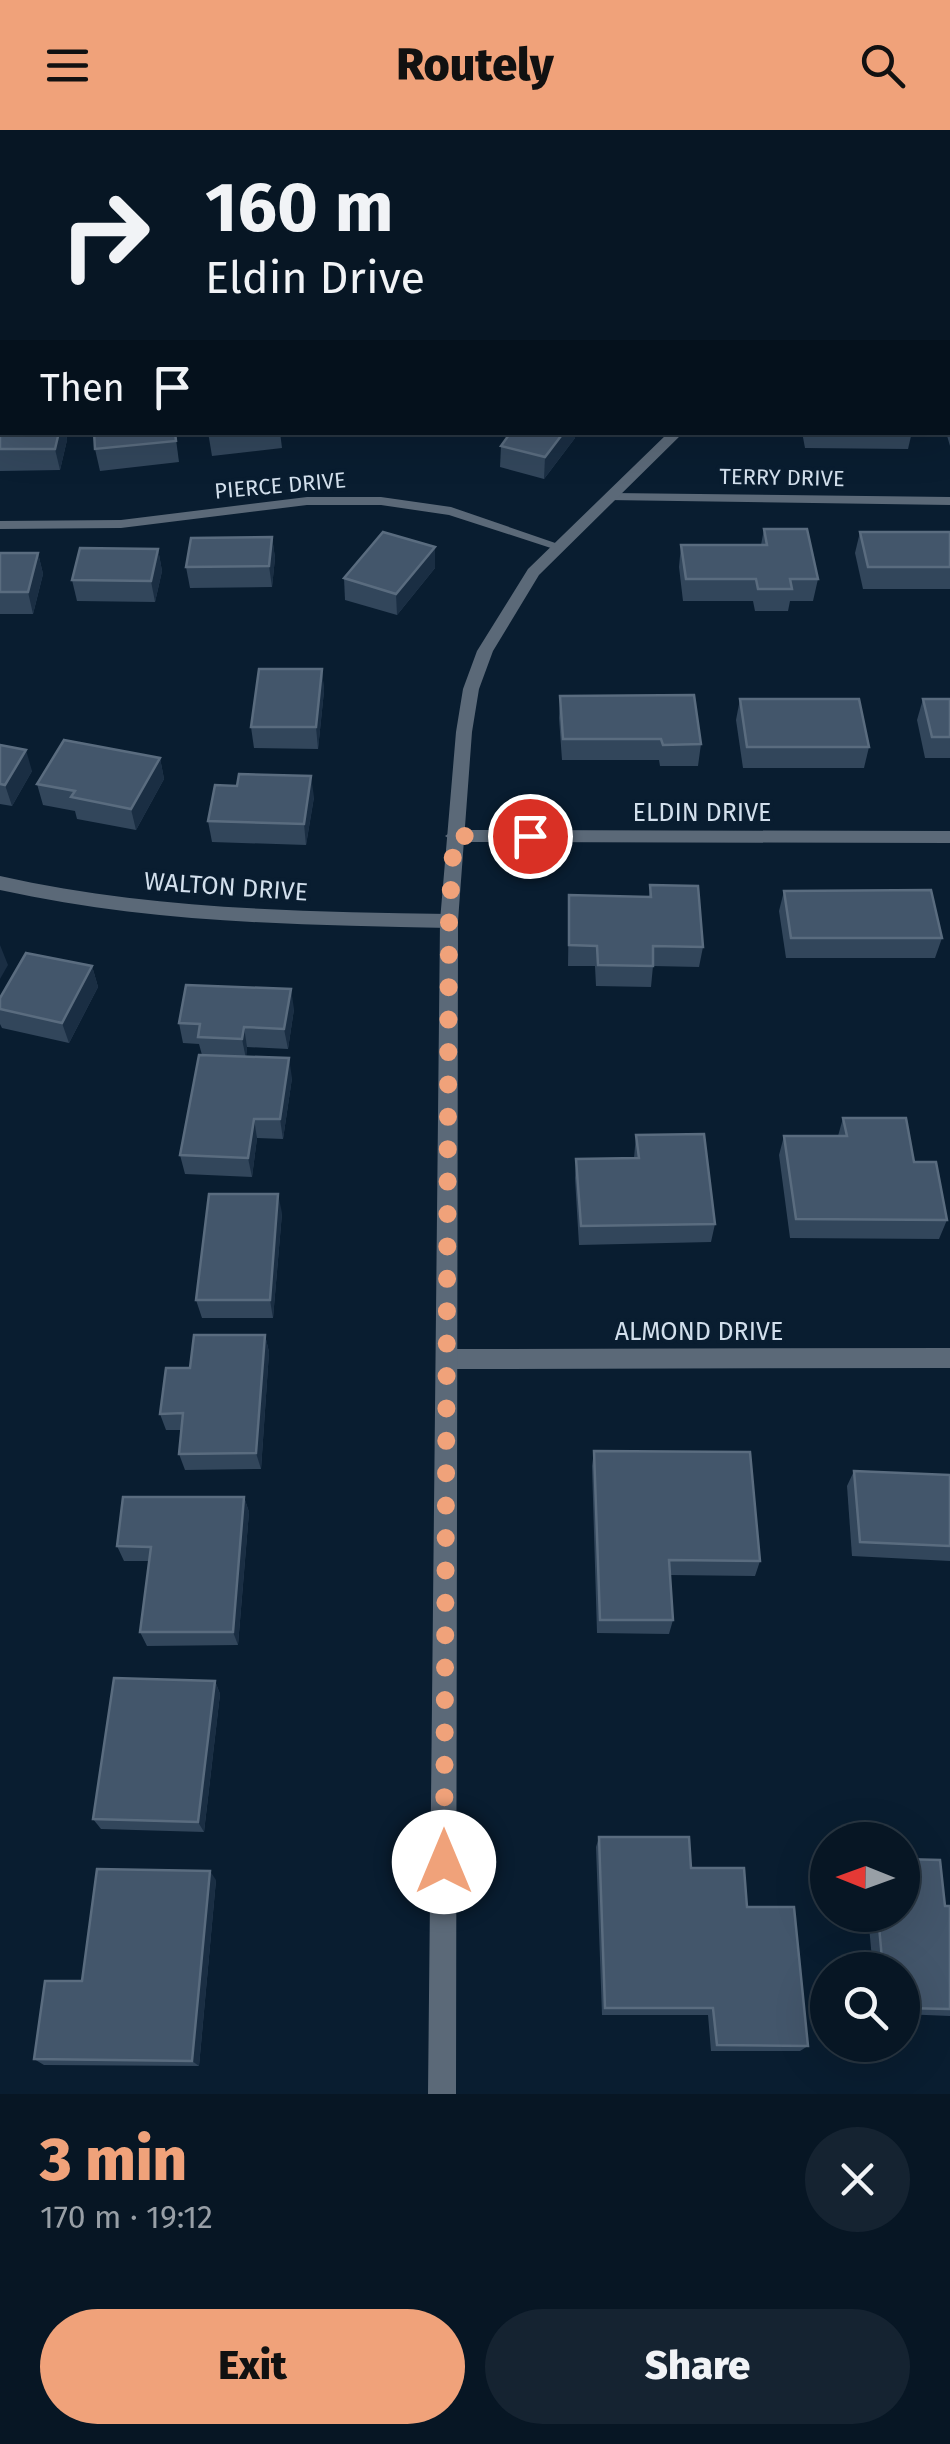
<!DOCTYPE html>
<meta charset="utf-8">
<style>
:root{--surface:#071624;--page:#152331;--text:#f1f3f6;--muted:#989fa6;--line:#283541;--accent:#f0a27a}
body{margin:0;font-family:"Fira Sans",sans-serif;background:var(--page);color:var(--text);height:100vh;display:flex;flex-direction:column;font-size:38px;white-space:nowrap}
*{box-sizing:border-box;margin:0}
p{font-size:32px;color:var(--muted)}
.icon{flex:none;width:55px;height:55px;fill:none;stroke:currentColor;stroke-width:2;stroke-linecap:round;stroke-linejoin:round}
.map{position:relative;height:1964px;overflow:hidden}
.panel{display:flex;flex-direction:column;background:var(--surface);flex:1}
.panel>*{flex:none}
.banner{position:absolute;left:0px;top:0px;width:950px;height:305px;box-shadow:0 10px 40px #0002,0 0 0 2px var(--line);background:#071624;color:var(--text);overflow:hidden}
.needle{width:65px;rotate:271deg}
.tools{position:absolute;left:810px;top:1692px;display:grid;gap:20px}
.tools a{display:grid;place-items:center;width:110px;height:110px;border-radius:50%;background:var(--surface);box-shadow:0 10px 40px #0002,0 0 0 2px var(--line);font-size:50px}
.pin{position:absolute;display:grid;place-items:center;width:85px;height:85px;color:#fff;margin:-42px;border:5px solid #fff;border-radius:50%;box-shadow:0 2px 10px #0007}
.me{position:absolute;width:110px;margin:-55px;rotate:0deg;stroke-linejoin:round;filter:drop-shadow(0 0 8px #0008)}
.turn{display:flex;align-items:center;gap:35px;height:210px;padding:0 40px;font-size:45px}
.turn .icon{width:130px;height:130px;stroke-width:2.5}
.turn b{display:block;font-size:70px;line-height:85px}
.then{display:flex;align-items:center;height:95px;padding:0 40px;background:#0003;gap:20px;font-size:38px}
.round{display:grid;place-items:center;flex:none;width:105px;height:105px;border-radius:52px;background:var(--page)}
.headline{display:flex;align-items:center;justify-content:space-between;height:170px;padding:0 40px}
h1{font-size:60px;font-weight:800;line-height:75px;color:var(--accent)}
.action{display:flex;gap:20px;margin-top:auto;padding:20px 40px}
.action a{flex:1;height:115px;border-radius:60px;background:var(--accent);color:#111;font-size:40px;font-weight:800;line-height:115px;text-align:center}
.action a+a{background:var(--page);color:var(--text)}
header{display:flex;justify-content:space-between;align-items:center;height:130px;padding:0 40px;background:var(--accent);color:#111;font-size:45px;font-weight:800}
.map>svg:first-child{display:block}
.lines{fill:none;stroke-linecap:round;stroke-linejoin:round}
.minor{fill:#5b6978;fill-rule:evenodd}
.tertiary{fill:#5b6978;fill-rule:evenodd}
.wall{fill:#32465b}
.shaded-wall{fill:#1a2e43}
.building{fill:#43566b;stroke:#5a6c7f;stroke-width:2.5}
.route{stroke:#f0a27a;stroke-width:18;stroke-dasharray:0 32.4}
.labels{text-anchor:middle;stroke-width:8;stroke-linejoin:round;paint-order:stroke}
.far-street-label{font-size:22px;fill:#d2dfec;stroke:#091d30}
.street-label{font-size:25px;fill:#d2dfec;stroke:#091d30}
</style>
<header><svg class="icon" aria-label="menu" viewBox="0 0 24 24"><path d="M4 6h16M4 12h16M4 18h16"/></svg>Routely<svg class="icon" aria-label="search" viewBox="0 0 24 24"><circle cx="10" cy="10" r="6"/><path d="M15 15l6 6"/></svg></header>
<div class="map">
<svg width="950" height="1964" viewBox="0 0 950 1964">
<rect width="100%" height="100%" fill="#091d30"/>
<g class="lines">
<!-- minor -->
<g class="minor">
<polygon points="160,0 172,0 172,2 161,2"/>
<polygon points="2,117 2,125 0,126 0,118"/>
<polygon points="613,363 950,367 950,375 608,370 606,367"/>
<polygon points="307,367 381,367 451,377 564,416 557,420 449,385 381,375 307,375 121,398 0,399 0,391 121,390"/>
<polygon points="454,700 950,701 950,713 454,712 445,706"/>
<path d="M0 746C148 779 298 782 449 784L458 791 449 798C298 795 148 793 0 760Z"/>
<polygon points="950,1218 950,1238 448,1239 440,1236 437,1229 440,1222 448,1219"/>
</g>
<!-- tertiary -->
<g class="tertiary">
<polygon points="846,0 858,0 859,2 848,2"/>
<polygon points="669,302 684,302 539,445 493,521 479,559 472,602 458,791 456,1964 428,1964 440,791 456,602 463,559 477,521 528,439"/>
</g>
</g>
<!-- wall -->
<g class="wall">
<rect x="724" y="0" width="22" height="2"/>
<polygon points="948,273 950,273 950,316 946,302 948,302"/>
<polygon points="0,289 2,302 66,302 67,310 60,340 0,341"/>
<polygon points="175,302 179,332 100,341 95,319"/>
<polygon points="208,302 280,302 282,318 212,326"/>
<polygon points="511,302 575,302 575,308 544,349 500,337 501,316"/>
<polygon points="802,302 912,302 908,319 805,318"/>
<polygon points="764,399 818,449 813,471 790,471 788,481 755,481 753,471 683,471 679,437 681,415 761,415"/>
<polygon points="860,402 950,402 950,459 863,459 855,423"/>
<polygon points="272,407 275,428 272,457 190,458 186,437"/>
<polygon points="435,417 435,438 397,485 345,470 344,448"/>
<polygon points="158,419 162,441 155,472 77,471 72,450"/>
<polygon points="0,423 38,423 43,444 33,484 0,484"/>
<polygon points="322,539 324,561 318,619 254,618 251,597"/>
<polygon points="560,566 701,614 698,636 660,636 659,630 562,630 559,588"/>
<polygon points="740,569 869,617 864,638 743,638 736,590"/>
<polygon points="923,569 950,569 950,628 925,628 917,590"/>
<polygon points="0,615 32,641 12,676 0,674"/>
<polygon points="160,628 164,649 136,700 77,689 75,681 43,675 37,654"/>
<polygon points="314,667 306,715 212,712 208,691"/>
<polygon points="650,755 703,817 699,837 653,836 651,857 596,856 595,836 568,836 569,765 649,767"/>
<polygon points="784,761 942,808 935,828 786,828 779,781"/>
<polygon points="92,836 98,857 69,913 2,898 0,894 0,868"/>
<polygon points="294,879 288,919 247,917 246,927 292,948 283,1009 257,1008 252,1047 185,1044 180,1025 202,925 199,914 183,913 179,893"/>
<polygon points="843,988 914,1032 947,1090 939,1109 790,1108 779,1025 784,1006 838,1006"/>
<polygon points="636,1005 715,1094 711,1112 579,1115 575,1048 576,1029 634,1028"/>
<polygon points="282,1083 273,1188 202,1188 196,1170"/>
<polygon points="265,1205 269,1222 261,1339 185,1340 179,1324 182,1300 166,1300 160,1284 190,1238"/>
<polygon points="594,1321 760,1431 755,1446 670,1445 673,1490 669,1504 597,1503 592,1336"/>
<polygon points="854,1341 950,1345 950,1431 852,1426 847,1356"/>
<polygon points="244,1367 249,1382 238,1515 147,1516 140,1502 149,1431 124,1431 117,1416"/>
<polygon points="215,1551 220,1564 204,1702 101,1699 93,1689"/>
<polygon points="599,1707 691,1738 747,1777 808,1916 800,1921 711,1921 708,1885 602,1885 596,1717"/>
<polygon points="216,1750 199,1936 44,1935 34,1929 82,1851"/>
<polygon points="945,1776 950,1776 950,1886 902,1884 902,1840 873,1840 868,1785 902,1785"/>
</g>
<!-- shaded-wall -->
<g class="shaded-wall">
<polygon points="2,186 2,208 0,208 0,187"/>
<polygon points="59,302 66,302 67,310 60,340 55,319"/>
<polygon points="564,302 575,302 575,308 544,349 545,327"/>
<polygon points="272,407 275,428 272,457 269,436"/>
<polygon points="435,417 435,438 397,485 396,464"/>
<polygon points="158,419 162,441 155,472 151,451"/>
<polygon points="38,423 43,444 33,484 28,462"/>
<polygon points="322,539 324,561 318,619 316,597"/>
<polygon points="26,620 32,641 12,676 5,655"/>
<polygon points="160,628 164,649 136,700 131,679"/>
<polygon points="311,646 314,667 306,715 304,694"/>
<polygon points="0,815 8,835 0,849"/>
<polygon points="92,836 98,857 69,913 62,893"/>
<polygon points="291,859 294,879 288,919 284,899"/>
<polygon points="244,897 247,917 246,929 242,909"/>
<polygon points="289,928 292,948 283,1009 280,989"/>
<polygon points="254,989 257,1008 252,1047 248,1028"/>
<polygon points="278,1064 282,1083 273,1188 270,1170"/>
<polygon points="265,1205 269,1222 261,1339 256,1323"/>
<polygon points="244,1367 249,1382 238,1515 233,1502"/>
<polygon points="215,1551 220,1564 204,1702 198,1692"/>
<polygon points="210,1741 216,1750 199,1936 192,1931"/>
</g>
<!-- building -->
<g class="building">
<polygon points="233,0 286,0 289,2 235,2"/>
<polygon points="746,0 790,0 791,2 746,2"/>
<polygon points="2,160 2,186 0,187 0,161"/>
<polygon points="0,289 2,289 2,302 59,302 55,319 0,319"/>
<polygon points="94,302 175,302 176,311 95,319"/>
<polygon points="511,302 564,302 545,327 501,316"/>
<polygon points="764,399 807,399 818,449 790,449 792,459 758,459 756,449 686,449 681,415 767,415"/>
<polygon points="383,402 435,417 396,464 344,448"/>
<polygon points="860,402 950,402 950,437 868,437"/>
<polygon points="272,407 269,436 186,437 191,408"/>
<polygon points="80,418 158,419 151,451 72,450"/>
<polygon points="0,423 38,423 28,462 0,462"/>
<polygon points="259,539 322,539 316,597 251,597"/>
<polygon points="694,565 701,614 663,615 661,609 563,609 560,566"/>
<polygon points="740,569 859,569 869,617 747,617"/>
<polygon points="923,569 950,569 950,607 932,607"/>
<polygon points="64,610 160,628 131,679 71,667 75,661 37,654"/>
<polygon points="0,615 26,620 5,655 0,654"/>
<polygon points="239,644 311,646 304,694 208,691 215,655 237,656"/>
<polygon points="650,755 698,756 703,817 653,816 653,836 598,835 597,816 569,815 569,765 651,767"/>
<polygon points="931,760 942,808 791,808 784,761"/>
<polygon points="26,823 92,836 62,893 0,879 0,868"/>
<polygon points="186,855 291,859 284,899 244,897 242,909 198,907 200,894 179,893"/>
<polygon points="199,925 289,928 280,989 254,989 248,1028 180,1025"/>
<polygon points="843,988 906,988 914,1032 936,1032 947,1090 796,1089 784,1006 847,1006"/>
<polygon points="704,1004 715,1094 581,1096 576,1029 639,1028 636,1005"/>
<polygon points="209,1064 278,1064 270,1170 196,1170"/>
<polygon points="194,1205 265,1205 256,1323 179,1324 183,1283 160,1284 166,1238 190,1238"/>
<polygon points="594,1321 750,1322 760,1431 669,1430 673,1490 600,1490"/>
<polygon points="854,1341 950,1345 950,1416 860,1412"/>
<polygon points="123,1367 244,1367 233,1502 140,1502 151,1417 117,1416"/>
<polygon points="114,1548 215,1551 198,1692 93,1689"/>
<polygon points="599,1707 689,1707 691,1738 744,1738 747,1777 794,1777 808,1916 717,1915 713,1878 605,1878"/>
<polygon points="902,1729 940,1730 945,1776 950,1776 950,1879 902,1878 902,1840 883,1840 878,1785 902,1785"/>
<polygon points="97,1739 210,1741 192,1931 34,1929 45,1851 82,1851"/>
</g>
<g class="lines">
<!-- route -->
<polyline class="route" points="444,1732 449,791 454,706 530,706"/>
</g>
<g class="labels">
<!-- far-street labels -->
<g class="far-street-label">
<text transform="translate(782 347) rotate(1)" y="8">TERRY DRIVE</text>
<text transform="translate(280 355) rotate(-5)" y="8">PIERCE DRIVE</text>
</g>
<!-- street labels -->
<g class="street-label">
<text x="702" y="691">ELDIN DRIVE</text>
<text transform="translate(226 756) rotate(4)" y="9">WALTON DRIVE</text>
<text x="699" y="1210">ALMOND DRIVE</text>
</g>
</g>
</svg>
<div class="tools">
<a><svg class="needle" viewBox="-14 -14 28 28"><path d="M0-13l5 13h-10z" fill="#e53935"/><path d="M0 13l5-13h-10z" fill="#989fa6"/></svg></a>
<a><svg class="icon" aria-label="search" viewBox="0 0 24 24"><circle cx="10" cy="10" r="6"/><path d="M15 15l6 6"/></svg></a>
</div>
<div class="pin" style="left:530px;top:706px;background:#d93025"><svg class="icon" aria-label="arrive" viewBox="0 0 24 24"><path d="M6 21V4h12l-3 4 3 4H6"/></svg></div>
<svg class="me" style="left:444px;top:1732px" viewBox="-20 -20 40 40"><circle r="19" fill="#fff"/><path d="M0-13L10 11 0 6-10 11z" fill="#f0a27a"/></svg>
<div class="banner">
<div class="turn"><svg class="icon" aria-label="right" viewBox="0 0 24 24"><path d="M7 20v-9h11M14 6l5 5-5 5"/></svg><div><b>160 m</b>Eldin Drive</div></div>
<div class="then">Then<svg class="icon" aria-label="arrive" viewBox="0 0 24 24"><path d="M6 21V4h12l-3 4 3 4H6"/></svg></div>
</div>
</div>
<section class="panel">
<div class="headline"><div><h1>3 min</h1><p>170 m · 19:12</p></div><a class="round"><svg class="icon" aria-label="close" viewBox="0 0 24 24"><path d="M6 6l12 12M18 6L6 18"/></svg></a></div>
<div class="action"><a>Exit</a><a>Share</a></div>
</section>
